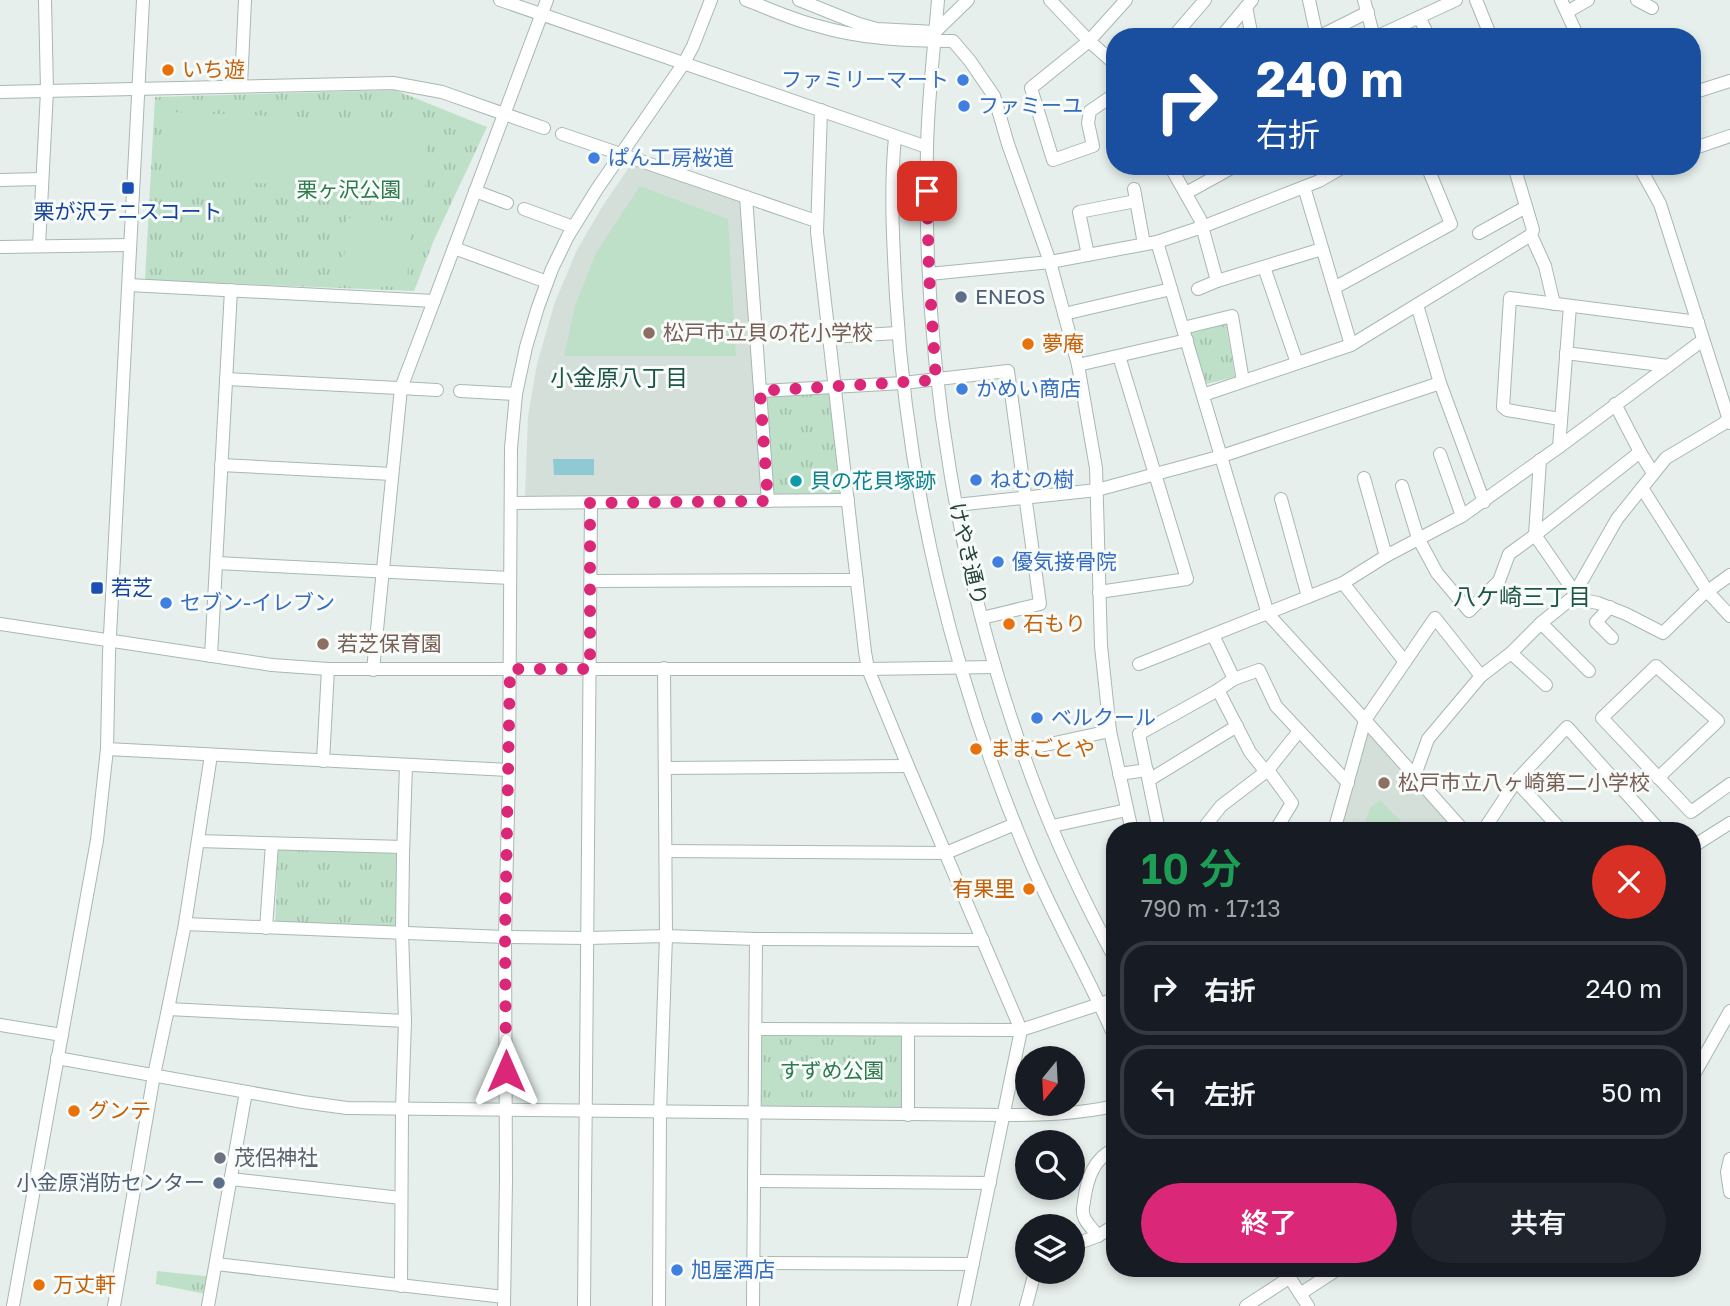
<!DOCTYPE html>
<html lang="ja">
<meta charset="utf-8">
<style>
:root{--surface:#171b24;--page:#20242c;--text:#f1f3f6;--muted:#9ea1a6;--line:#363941;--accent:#db2777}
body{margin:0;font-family:"Golos Text","Noto Sans JP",sans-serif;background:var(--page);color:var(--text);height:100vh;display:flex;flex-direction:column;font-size:26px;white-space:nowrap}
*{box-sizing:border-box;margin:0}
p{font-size:23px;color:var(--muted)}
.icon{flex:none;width:38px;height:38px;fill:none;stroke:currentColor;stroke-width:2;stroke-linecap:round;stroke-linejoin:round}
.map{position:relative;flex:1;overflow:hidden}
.panel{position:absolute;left:1106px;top:822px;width:595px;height:455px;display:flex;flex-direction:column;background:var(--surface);border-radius:28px;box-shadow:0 4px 10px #0003}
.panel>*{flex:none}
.banner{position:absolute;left:1106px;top:28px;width:595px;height:147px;border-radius:28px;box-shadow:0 4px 10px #0003;background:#1a4fa0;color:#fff;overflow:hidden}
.needle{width:46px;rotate:198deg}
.tools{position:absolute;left:1015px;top:1046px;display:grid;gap:14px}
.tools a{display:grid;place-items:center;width:70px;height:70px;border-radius:50%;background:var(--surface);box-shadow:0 4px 10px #0003;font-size:35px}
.pin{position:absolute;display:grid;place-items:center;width:60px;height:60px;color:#fff;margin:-30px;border-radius:14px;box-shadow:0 4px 10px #0006}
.me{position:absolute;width:77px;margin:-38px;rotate:0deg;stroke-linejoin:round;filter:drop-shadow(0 0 5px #0008)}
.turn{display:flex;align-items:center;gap:24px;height:147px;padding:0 35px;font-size:32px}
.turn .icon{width:91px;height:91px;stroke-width:2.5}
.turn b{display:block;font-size:49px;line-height:60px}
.round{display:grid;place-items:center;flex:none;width:74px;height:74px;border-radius:37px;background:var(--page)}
.summary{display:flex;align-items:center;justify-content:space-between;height:119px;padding:0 35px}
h1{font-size:42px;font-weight:600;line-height:52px;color:#1e9e55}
.primary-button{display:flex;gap:14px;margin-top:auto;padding:14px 35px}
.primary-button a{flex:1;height:80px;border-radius:42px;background:var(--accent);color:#fff;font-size:28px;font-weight:600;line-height:80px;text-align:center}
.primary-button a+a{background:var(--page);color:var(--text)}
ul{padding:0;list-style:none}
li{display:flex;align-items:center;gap:21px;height:94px;margin:0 14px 10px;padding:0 21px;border:4px solid var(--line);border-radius:28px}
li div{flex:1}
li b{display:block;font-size:26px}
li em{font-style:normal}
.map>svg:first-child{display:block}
.built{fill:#d4dfda}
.grass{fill:url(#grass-tufts)}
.pitch{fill:#bfe0c8}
.water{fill:#8ec9d4}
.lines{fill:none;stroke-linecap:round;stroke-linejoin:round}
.minor-casing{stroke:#a8b8b2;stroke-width:14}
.minor{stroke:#fff;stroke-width:12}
.route{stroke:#db2777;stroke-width:12;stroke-dasharray:0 21.6}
.food-dot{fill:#e8710a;stroke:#f7fbf9;stroke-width:2.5}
.shop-dot{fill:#3f7fe0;stroke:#f7fbf9;stroke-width:2.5}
.transit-dot{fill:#1a4fb4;stroke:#f7fbf9;stroke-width:2.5}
.service-dot{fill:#5c6f8a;stroke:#f7fbf9;stroke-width:2.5}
.education-dot{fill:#8d6e63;stroke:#f7fbf9;stroke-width:2.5}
.culture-dot{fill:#0f9aa8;stroke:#f7fbf9;stroke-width:2.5}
.worship-dot{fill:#6b7280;stroke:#f7fbf9;stroke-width:2.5}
.labels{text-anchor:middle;stroke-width:6;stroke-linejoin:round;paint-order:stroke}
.food-label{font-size:21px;fill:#c56008;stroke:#f7fbf9;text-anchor:start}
.shop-label{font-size:21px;fill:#366cbe;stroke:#f7fbf9;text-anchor:start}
.park-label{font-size:21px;fill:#2d7a4b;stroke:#f7fbf9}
.transit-label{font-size:21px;fill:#164399;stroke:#f7fbf9}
.service-label{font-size:21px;fill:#4e5e75;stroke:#f7fbf9;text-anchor:start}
.education-label{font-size:21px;fill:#785e54;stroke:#f7fbf9;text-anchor:start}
.culture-label{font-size:21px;fill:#0d838f;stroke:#f7fbf9;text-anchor:start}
.street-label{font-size:21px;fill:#24423a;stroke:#f7fbf9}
.worship-label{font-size:21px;fill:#5b616d;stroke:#f7fbf9;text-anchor:start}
.neighbourhood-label{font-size:23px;fill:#1f5548;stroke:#f7fbf9}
</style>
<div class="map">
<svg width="1730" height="1306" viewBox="0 0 1730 1306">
<defs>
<pattern id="grass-tufts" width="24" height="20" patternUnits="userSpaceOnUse" patternTransform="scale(1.75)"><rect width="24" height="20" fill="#bfe0c8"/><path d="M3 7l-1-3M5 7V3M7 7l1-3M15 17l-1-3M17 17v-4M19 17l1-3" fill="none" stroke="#a4c1ad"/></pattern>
</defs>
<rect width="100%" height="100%" fill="#e6efeb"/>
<!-- built -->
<g class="built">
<polygon points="632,163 740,200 743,204 763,493 760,497 525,497 528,416 537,364 555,302 577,250 602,207"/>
<polygon points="1371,733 1459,831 1339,831 1366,736"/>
</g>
<!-- grass -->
<g class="grass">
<polygon points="395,90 487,127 434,240 414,291 145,280 155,97"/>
<polygon points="1226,324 1235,377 1206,384 1189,334"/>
<polygon points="828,393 832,395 843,491 839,496 776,498 773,494 766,400 768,396"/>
<polygon points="278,849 371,851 403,855 402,932 275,928"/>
<polygon points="765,1033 900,1034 905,1038 904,1107 901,1108 763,1107 760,1105 760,1037"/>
<polygon points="157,1271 214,1277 210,1295 156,1284"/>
</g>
<!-- pitch -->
<g class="pitch">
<polygon points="168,112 427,122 425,189 166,180"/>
<polygon points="640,186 728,219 736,356 564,356 575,306 596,253"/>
<polygon points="346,218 410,222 407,287 343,284"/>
<polygon points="1380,800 1410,831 1362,831 1370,808"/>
</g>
<!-- water -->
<polygon class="water" points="553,459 594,459 594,475 554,475"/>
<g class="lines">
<!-- minor casing -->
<g class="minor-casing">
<g id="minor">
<polyline points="500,0 927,147"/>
<path d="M746 0C770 9 793 20 818 26 861 39 908 41 953 41L970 61 994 96 1008 144 1050 262 1078 365 1096 468 1101 646 1110 731 1132 831"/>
<polyline points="799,0 859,24 877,29 935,32 968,0"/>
<path d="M938 0C934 49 928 98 927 148 922 365 958 583 1035 786 1057 845 1085 903 1115 959"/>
<polyline points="1050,0 1089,41 1115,64"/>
<polyline points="1309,0 1317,37"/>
<polyline points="1364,0 1374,37"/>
<polyline points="1476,0 1491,37"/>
<polyline points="1561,0 1578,37"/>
<polyline points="1637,0 1652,8"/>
<polyline points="1246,7 1252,37"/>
<polyline points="1567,12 1588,0"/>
<polyline points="1419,17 1429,37"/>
<polyline points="1173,37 1205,0"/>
<polyline points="1221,37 1252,0"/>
<polyline points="1318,37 1368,12"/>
<polyline points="1376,37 1456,0"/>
<polyline points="241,85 245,0"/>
<polyline points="0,92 393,83 442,92 544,128"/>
<polyline points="1692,93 1730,81"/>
<polyline points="1115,94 1090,111 1088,123 1093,146 1053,160 1031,88 1089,41 1126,0"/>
<polyline points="821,110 817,232 865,652 868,669 908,766 1021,1030 964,1306"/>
<polyline points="562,134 816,221"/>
<path d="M895 137C890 189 893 243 896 296 907 488 953 679 1028 856 1054 918 1088 976 1115 1038"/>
<polyline points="1692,149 1730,136"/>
<polyline points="1170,166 1200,219 1217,281"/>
<polyline points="1514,166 1531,223 1533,230 1531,235 1545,266 1554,304"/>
<polyline points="1639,166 1660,204 1730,423"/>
<polyline points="0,180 42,179"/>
<polyline points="1304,187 1351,345"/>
<polyline points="1134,189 1144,244"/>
<polyline points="475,191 507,203"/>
<polyline points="1186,193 1235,166"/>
<polyline points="746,197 768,501"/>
<polyline points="524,209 573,227"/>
<polyline points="1479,233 1526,207"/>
<polyline points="1157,242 1268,614 1365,720 1464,831"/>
<polyline points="39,246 47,91 45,0"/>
<polyline points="0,247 130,245"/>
<polyline points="454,248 547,282"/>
<polyline points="1088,255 1079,212 1136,201"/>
<polyline points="1264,267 1297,363"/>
<polyline points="929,274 1050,262 1157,242 1202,227 1319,181 1345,166"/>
<polyline points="129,285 434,301 547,0"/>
<polyline points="1334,288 1451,224 1427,166"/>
<polyline points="1198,289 1217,281 1322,249"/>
<polyline points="1417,305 1440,383 1484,502"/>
<polyline points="1064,314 1171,289"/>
<polyline points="1183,328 1232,316 1243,381"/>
<polyline points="829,337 898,333"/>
<polyline points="1566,353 1668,366"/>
<polyline points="1078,365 1187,340"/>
<polyline points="226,379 437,390"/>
<polyline points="460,391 516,394"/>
<polyline points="760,391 903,383 1008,371 1040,604 982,618"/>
<polyline points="1203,395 1351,345 1531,235"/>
<polyline points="1615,404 1640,452 1653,473"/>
<polyline points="1560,419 1507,410 1503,407 1510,298 1698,322"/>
<polyline points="1559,447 1570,306"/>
<polyline points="1440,454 1462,516"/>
<polyline points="1540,460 1535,535 1575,593"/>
<polyline points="221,465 392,474"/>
<polyline points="1364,478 1386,556"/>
<polyline points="1402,486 1418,538 1437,573 1469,611 1499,581 1509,554 1535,535 1640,452"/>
<polyline points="1642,488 1708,592 1730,616"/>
<polyline points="1281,499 1308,597"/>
<polyline points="511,503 848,500"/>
<polyline points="956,505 1097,490 1222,456 1440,383"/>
<polyline points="217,563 510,578"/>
<polyline points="591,581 857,580"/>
<polyline points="1343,583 1405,662"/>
<polyline points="1099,592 1187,579 1119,356"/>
<polyline points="1572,598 1598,603 1626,614 1663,633 1701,596 1730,575"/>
<polyline points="1610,607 1596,622 1612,638"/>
<polyline points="1541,623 1589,671"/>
<polyline points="0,624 272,665 328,669 868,669 995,667"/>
<polyline points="1213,635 1234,679 1259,670 1276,706 1348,783"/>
<polyline points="1511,653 1546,685"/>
<polyline points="211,656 231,290"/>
<polyline points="1139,664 1343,583 1386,556 1462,516 1559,447 1703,340"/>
<polyline points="373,670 401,388 434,301"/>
<polyline points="1218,690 1250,752 1262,767 1268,770 1292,803 1275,831"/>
<polyline points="107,749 509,770"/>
<polyline points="1022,750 1110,731"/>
<polyline points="323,761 328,669"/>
<polyline points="665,768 908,766"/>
<polyline points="1119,774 1147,770"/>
<polyline points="1415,775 1428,739 1481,676 1511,653 1541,623 1572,598 1617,519 1666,458 1723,424 1730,417"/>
<polyline points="1658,778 1718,721 1656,666 1602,718 1691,812 1730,784"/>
<polyline points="1149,780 1237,726"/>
<polyline points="1516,781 1562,831"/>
<polyline points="1052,826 1127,810"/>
<polyline points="1159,831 1139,734 1218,690 1234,679"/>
<polyline points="1221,831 1206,825 1221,806 1268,770 1299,731"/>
<polyline points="1334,831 1365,720 1435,618 1481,676"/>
<polyline points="1483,831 1516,781 1567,727 1660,831"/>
<polyline points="198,841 403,847"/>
<polyline points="1692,847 1730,823"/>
<polyline points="666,851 946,853 1015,824"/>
<polyline points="185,924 505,937 588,938 666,936 756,939 983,940"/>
<polyline points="266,928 272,844"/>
<polyline points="168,1009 405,1021"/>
<polyline points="0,1025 62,1035"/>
<polyline points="756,1029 1021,1030 1115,999"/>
<polyline points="908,1030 908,1115"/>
<path d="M57 1058 303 1102 347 1108 1004 1115C1042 1115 1078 1114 1115 1106"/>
<polyline points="1692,1078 1730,1011"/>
<polyline points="1730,1159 1727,1172 1730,1192"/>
<polyline points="231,1179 401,1198"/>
<polyline points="754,1181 990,1183"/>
<path d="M1098 1236C1093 1229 1083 1221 1083 1212 1082 1208 1084 1205 1084 1201 1087 1180 1093 1158 1115 1149"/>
<polyline points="1073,1245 1098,1236 1115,1225"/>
<polyline points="753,1263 973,1264"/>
<polyline points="216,1264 504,1297"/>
<polyline points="1284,1269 1308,1306"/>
<polyline points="401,1286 402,1109 405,1021 402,932 403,855 406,765"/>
<polyline points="1300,1294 1338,1269"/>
<polyline points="13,1306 97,840 107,749 109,654 143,0"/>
<polyline points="114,1306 154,1075 168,1009 185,924 211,755"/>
<polyline points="208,1306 246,1092"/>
<polyline points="504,1306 506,1181 505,937 509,770 511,448 516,394 526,347 538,307 552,269 568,236 597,189 684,63 693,46 711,0"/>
<polyline points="584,1306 591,503"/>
<polyline points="659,1306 660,1112 666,936 664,668"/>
<polyline points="753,1306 756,939"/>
<polyline points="1026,1306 1035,1272"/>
<polyline points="1246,1306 1289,1278"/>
</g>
</g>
<!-- minor -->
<use href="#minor" class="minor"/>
</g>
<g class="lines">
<!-- route -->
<polyline class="route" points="506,1071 505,937 510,669 590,669 590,503 768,501 760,391 936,380 929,274 927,191"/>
</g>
<!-- markers -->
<g class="food-dot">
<circle cx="168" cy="70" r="7"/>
<circle cx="1028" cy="344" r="7"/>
<circle cx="1009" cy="624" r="7"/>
<circle cx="976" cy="749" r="7"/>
<circle cx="1029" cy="889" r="7"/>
<circle cx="74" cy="1111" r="7"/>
<circle cx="39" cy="1285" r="7"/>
</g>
<g class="shop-dot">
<circle cx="963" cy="80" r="7"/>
<circle cx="964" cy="106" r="7"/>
<circle cx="594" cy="158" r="7"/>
<circle cx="962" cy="389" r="7"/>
<circle cx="976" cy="480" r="7"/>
<circle cx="998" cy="562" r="7"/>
<circle cx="166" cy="603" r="7"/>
<circle cx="1037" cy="718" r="7"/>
<circle cx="677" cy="1270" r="7"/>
</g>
<g class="transit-dot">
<rect x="121" y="181" width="14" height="14" rx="3.5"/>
<rect x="90" y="581" width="14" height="14" rx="3.5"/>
</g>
<g class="service-dot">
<circle cx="961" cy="297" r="7"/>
<circle cx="219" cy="1183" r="7"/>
</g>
<g class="education-dot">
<circle cx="649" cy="333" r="7"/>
<circle cx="323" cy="644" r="7"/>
<circle cx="1384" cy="783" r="7"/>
</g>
<circle class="culture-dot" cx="796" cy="481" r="7"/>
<circle class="worship-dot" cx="220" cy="1158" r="7"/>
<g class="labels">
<!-- food labels -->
<g class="food-label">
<text x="182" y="77">いち遊</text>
<text x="1042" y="351">夢庵</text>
<text x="1023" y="631">石もり</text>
<text x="990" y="756">ままごとや</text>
<text x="1015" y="896" text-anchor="end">有果里</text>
<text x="88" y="1118">グンテ</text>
<text x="53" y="1292">万丈軒</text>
</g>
<!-- shop labels -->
<g class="shop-label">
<text x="949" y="87" text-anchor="end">ファミリーマート</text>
<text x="978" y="113">ファミーユ</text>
<text x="608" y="165">ぱん工房桜道</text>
<text x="976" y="396">かめい商店</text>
<text x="990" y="487">ねむの樹</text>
<text x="1012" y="569">優気接骨院</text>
<text x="180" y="610">セブン-イレブン</text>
<text x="1051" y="725">ベルクール</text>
<text x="691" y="1277">旭屋酒店</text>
</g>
<!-- park labels -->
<g class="park-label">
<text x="349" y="197">栗ヶ沢公園</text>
<text x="832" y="1078">すずめ公園</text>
</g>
<!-- transit labels -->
<g class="transit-label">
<text x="128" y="219">栗が沢テニスコート</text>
<text x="111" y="595" text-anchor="start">若芝</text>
</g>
<!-- service labels -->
<g class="service-label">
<text x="975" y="304">ENEOS</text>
<text x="205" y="1190" text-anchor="end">小金原消防センター</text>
</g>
<!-- education labels -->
<g class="education-label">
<text x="663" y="340">松戸市立貝の花小学校</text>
<text x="337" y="651">若芝保育園</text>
<text x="1398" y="790">松戸市立八ヶ崎第二小学校</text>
</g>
<!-- culture labels -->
<g class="culture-label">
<text x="810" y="488">貝の花貝塚跡</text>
</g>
<!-- street labels -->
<g class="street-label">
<text transform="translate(968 554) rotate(77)" y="7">けやき通り</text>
</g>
<!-- worship labels -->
<g class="worship-label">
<text x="234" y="1165">茂侶神社</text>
</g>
<!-- neighbourhood labels -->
<g class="neighbourhood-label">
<text x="619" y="386">小金原八丁目</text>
<text x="1522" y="605">八ケ崎三丁目</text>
</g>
</g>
</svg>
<div class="tools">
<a><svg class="needle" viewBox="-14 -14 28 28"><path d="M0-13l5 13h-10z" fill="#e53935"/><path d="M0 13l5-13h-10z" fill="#9ea1a6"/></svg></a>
<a><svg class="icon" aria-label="search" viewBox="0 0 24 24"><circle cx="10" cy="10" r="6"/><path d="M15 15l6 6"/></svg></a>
<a><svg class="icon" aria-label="layers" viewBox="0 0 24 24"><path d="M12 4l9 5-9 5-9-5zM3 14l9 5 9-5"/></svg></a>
</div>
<div class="pin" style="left:927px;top:191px;background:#d93025"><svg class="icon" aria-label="arrive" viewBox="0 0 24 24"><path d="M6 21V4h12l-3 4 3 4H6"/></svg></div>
<svg class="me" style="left:506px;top:1071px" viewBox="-20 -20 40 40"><path d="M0-17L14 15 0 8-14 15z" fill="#db2777" stroke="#fff" stroke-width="4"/></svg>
<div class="banner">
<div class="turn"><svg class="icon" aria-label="right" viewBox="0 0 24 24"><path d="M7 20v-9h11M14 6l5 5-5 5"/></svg><div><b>240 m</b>右折</div></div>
</div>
<section class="panel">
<div class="summary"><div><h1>10 分</h1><p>790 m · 17:13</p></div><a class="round" style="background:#d93025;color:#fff"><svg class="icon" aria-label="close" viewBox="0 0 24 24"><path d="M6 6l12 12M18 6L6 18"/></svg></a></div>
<ul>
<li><svg class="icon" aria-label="right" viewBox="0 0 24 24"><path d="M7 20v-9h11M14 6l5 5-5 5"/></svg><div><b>右折</b></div><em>240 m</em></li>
<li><svg class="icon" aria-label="left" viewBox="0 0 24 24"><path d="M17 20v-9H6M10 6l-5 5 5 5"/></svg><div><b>左折</b></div><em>50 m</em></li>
</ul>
<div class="primary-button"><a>終了</a><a>共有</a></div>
</section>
</div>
